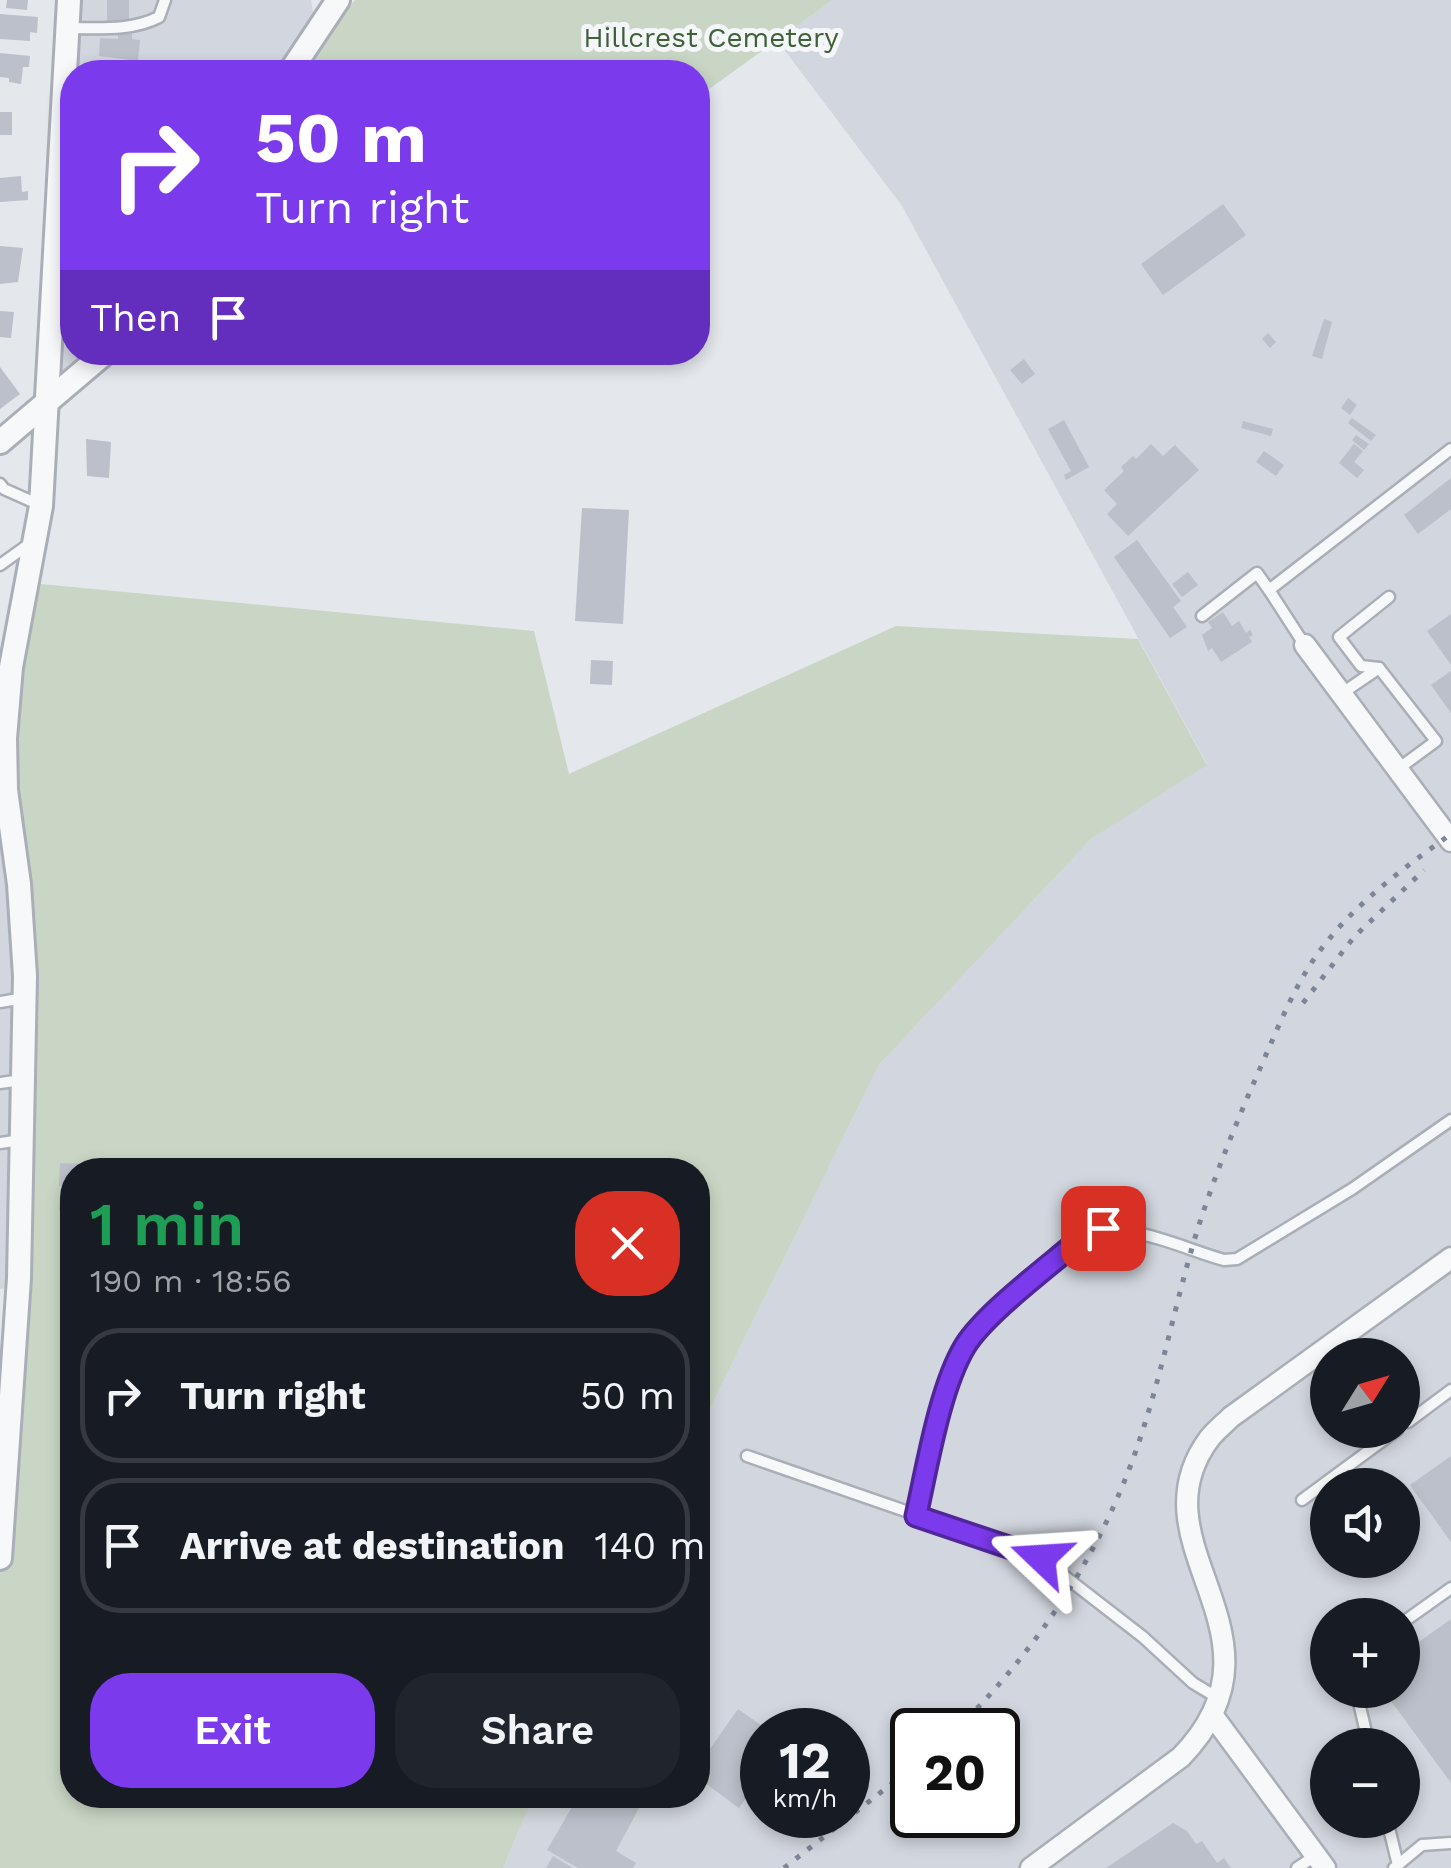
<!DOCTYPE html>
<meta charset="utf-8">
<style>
:root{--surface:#171b24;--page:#20242c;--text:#f1f3f6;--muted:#9ea1a6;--line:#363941;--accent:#7c3aed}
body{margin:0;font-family:"Work Sans",sans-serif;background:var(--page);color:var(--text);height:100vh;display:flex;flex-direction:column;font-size:38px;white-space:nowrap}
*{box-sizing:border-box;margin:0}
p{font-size:32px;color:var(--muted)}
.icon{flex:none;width:55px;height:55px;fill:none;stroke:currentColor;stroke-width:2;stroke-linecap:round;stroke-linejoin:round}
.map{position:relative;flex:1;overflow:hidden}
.sheet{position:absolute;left:60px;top:1158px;width:650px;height:650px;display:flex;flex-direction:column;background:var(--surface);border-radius:40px;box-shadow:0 5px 15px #0003}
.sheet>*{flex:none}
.guide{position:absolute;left:60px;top:60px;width:650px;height:305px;border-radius:40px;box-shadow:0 5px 15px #0003;background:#7c3aed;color:#fff;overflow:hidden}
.needle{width:65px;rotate:53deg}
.tools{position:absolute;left:1310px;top:1338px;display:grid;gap:20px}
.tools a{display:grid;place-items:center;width:110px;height:110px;border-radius:50%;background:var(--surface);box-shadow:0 5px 15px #0003;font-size:50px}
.speed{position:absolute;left:740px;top:1708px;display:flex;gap:20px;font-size:50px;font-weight:700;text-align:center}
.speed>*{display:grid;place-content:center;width:130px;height:130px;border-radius:50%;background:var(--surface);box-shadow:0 5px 15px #0003;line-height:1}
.speed small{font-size:25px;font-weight:400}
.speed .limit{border:5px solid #111;border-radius:15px;background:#fff;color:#111}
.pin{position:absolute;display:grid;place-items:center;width:85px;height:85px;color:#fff;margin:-42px;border-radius:20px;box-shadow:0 5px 15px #0006}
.me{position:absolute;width:110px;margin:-55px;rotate:290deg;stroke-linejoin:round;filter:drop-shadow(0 0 8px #0008)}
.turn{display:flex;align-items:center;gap:35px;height:210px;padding:0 30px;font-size:45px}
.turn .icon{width:130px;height:130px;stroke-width:2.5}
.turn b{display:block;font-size:70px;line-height:85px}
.then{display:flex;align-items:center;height:95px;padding:0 30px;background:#0003;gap:20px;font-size:38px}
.round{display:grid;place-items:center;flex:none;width:105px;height:105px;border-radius:40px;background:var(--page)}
.summary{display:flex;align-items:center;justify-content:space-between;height:170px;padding:0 30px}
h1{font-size:60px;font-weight:600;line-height:75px;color:#1e9e55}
.primary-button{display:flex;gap:20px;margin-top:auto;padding:20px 30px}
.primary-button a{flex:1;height:115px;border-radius:40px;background:var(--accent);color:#fff;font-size:40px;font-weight:600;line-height:115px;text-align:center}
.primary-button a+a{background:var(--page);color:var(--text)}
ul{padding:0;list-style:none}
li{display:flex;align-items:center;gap:30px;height:135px;margin:0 20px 15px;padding:0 10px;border:5px solid var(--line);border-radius:40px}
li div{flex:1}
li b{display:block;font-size:38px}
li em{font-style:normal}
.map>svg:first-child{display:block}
.built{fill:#d2d6de;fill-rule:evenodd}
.green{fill:#c9d6c5}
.building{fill:#bbc0ca}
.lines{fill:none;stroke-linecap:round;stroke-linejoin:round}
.service-casing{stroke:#a9aeb7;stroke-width:15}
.minor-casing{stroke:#a9aeb7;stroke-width:25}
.tertiary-casing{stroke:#a9aeb7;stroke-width:28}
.service{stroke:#f7f8fa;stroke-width:10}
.minor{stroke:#f7f8fa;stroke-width:20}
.tertiary{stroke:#f7f8fa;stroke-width:22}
.rail{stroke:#7d8696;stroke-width:5;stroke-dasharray:5 10;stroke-linecap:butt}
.route-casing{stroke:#51269a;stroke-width:25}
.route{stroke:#7c3aed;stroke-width:18}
.labels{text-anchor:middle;stroke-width:10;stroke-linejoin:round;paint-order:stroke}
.park-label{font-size:28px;fill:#3f6138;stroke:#f4f6f9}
</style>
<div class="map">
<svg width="1451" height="1868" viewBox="0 0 1451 1868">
<rect width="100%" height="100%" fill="#e4e7ec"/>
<!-- built -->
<g class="built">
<polygon points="56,0 311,0 315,23 291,72 72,72 72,352 106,353 45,407"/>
<path d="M833 0H1451V1868H503L534 1795H698V1433L879 1065 1091 839 1207 764 902 206 777 40ZM1328 1355H1402V1430H1328ZM1328 1485H1402V1560H1328ZM1328 1615H1402V1690H1328ZM762 1730H848V1815H762ZM912 1730H998V1815H912ZM1328 1745H1402V1820H1328Z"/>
<polygon points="0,756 26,999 6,1288 0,1289"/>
</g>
<!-- green -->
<g class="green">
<polygon points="355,0 833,0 698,97 698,72 307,72 327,34"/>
<polygon points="30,583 534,631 569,774 896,626 1138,639 1207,765 1091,839 879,1065 698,1433 698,1170 72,1170 72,1795 534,1795 503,1868 0,1868 0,1405 26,999 0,756"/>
</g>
<!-- building -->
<g class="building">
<polygon points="7,0 28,0 27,10 6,8"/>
<rect x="107" y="0" width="22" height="21"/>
<polygon points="0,14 38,17 37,33 30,32 30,41 0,39"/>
<polygon points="118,33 132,34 132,39 140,40 138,61 99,56 100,38 118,39"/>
<polygon points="0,53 30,56 29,67 23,67 21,84 9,82 9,78 0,77"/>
<rect x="0" y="112" width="12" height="23"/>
<polygon points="21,176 22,192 28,191 28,200 0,202 0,178"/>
<polygon points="1223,204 1246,235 1163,295 1141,264"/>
<polygon points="0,246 23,248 18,282 0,284"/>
<polygon points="0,311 14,312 11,338 0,337"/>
<polygon points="1324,319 1332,322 1322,359 1312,356"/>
<polygon points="1268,333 1276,342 1270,348 1262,339"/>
<polygon points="1024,359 1035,374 1022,384 1010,370"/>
<polygon points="0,367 20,394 0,409"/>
<polygon points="1348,398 1357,405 1350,415 1341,408"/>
<polygon points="1352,418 1376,435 1371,441 1348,423"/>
<polygon points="1064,420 1089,467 1066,480 1064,475 1071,471 1048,429"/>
<polygon points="1243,421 1273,429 1271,436 1241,428"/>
<polygon points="1356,435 1369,444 1364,450 1352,440"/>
<polygon points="86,439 111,442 109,478 87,476"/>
<polygon points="1151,444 1163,456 1175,445 1199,470 1128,536 1107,514 1117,504 1104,490 1124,471 1121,467 1133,456 1136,459"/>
<polygon points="1354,444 1363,451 1354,462 1364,470 1357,478 1339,463"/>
<polygon points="1264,451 1284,465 1276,476 1256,462"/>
<polygon points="1451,478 1451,509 1418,534 1404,515"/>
<polygon points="582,508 629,510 623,624 575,621"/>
<polygon points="1137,540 1181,601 1173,607 1187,627 1170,638 1114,557"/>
<polygon points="1188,572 1198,585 1182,597 1172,584"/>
<polygon points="1223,612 1232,626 1239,621 1246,633 1250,630 1253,635 1249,637 1252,642 1221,662 1212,648 1208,651 1202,635 1212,628 1208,622"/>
<polygon points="1451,614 1451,665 1427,631"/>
<polygon points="591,660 613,661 612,685 590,684"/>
<polygon points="1451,671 1451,713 1431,685"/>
<polygon points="107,1160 112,1160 112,1165 149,1167 149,1170 72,1170 72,1186 59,1186 60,1163 107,1165"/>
<polygon points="60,1196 72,1197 72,1212 59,1211"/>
<polygon points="1451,1456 1451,1542 1410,1485"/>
<polygon points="1451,1619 1451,1783 1383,1690 1402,1690 1402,1654"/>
<polygon points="738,1709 768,1730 762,1730 762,1775 739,1808 698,1778 698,1766"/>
<polygon points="579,1795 646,1795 616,1851 636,1863 633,1868 578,1868 547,1850"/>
<polygon points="1173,1823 1187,1831 1196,1844 1202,1841 1217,1863 1224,1858 1231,1868 1106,1868"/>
<polygon points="553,1856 573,1868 546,1868"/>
</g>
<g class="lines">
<!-- service casing -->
<g class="service-casing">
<g id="service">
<path d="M69 28C100 28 132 31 159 17L165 0"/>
<polyline points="0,484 4,489 40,505"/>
<polyline points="0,565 32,542"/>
<polyline points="1202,616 1257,573 1269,590"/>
<polyline points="1304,644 1269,590 1451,449"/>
<polyline points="1379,668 1361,666 1339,637 1389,597"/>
<polyline points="1341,694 1379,668 1436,741 1398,769"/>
<polyline points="0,1002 24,998"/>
<polyline points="0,1083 22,1080"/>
<polyline points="0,1143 21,1140"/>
<polyline points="1346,1334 1361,1355"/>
<polyline points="1402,1414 1408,1422 1451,1390"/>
<polyline points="747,1456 1041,1558 1143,1637 1193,1683 1218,1698"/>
<polyline points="1302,1500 1397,1430"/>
<path d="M916 1516C928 1467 940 1388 965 1346 985 1312 1052 1263 1084 1236 1128 1219 1180 1248 1224 1260L1237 1259 1352 1189 1451 1120"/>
<polyline points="1402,1623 1451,1588"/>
<polyline points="1356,1690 1369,1745"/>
<polyline points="1387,1820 1398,1865"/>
<polyline points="1297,1868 1315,1856"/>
<polyline points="1394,1868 1422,1845 1451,1843"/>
</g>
</g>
<!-- minor casing -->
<g class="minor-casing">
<g id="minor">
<polyline points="1305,645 1451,841"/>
<polyline points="1213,1716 1325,1868"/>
<path d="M1031 1868 1181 1757C1299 1635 1130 1546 1209 1439 1215 1431 1224 1424 1231 1417L1451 1258"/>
</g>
</g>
<!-- tertiary casing -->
<g class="tertiary-casing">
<g id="tertiary">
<polyline points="290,72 338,0"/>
<polyline points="0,442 106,352"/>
<polyline points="0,1558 19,1278 25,976 19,884 6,790 5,738 11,667 41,506 69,0"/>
</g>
</g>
<!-- service -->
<use href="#service" class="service"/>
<!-- minor -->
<use href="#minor" class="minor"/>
<!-- tertiary -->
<use href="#tertiary" class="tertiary"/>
<!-- rail -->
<g class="rail">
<polyline points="1303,1003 1354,937 1424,870"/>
<path d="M956 1730C1032 1655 1092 1567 1130 1467 1158 1393 1172 1316 1194 1241 1213 1178 1239 1116 1265 1057 1279 1025 1293 991 1312 962 1347 909 1401 870 1451 834"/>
<polyline points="784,1868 912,1768"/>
</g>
</g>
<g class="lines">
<!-- route casing -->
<g class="route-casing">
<path id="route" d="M1041 1558 916 1516C927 1467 940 1387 965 1346 985 1313 1053 1263 1084 1236L1103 1228"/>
</g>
<!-- route -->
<use href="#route" class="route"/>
</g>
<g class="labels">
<!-- park labels -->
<g class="park-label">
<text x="711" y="47">Hillcrest Cemetery</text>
</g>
</g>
</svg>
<div class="tools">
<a><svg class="needle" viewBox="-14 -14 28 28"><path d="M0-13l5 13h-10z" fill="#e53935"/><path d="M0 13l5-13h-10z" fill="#9ea1a6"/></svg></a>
<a><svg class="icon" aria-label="sound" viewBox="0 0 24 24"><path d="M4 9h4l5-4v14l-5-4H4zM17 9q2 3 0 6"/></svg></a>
<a>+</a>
<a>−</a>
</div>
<div class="speed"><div>12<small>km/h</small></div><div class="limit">20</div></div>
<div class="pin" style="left:1103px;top:1228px;background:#d93025"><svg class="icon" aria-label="arrive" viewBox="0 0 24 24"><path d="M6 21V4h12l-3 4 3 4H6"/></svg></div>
<svg class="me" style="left:1041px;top:1558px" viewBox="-20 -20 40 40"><path d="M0-17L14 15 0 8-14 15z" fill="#7c3aed" stroke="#fff" stroke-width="4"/></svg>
<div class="guide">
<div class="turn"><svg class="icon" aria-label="right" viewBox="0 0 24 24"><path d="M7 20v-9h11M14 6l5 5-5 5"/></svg><div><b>50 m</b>Turn right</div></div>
<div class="then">Then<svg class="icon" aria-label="arrive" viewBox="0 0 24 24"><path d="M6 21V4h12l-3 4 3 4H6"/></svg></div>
</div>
<section class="sheet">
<div class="summary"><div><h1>1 min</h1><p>190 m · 18:56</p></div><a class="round" style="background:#d93025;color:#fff"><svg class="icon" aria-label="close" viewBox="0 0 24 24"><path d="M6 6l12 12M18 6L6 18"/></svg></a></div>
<ul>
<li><svg class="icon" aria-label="right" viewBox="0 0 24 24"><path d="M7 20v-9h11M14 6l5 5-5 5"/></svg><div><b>Turn right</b></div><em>50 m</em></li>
<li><svg class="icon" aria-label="arrive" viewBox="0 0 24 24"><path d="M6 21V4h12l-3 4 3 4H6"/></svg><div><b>Arrive at destination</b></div><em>140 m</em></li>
</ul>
<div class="primary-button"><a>Exit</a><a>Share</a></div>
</section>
</div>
